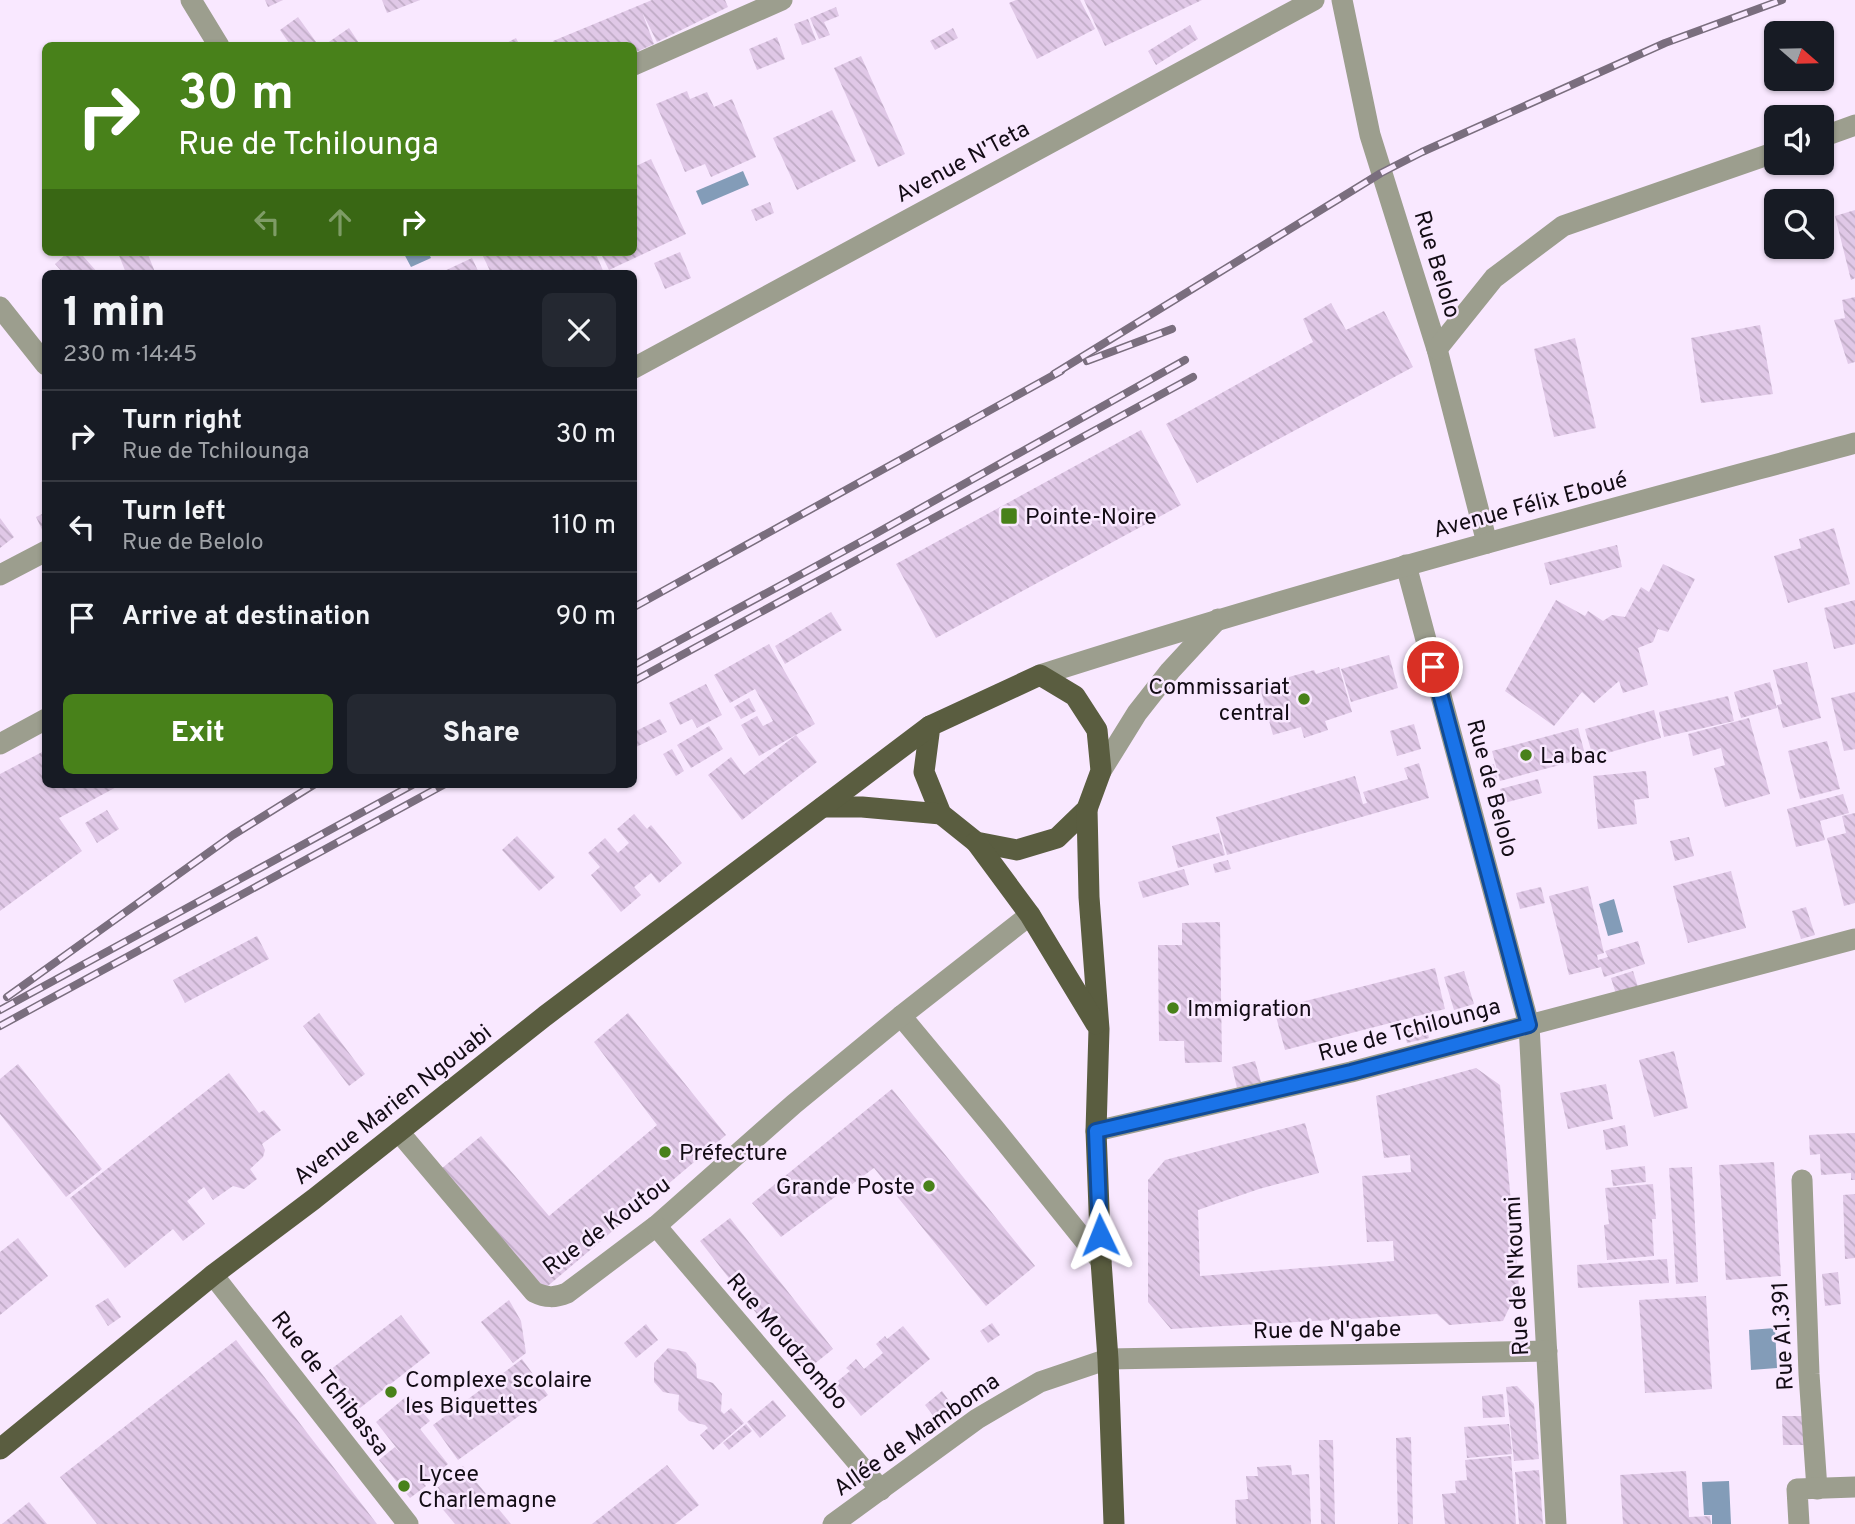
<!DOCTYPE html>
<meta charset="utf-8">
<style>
:root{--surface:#171b24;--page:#242831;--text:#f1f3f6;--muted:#9ea1a6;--line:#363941;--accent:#48811a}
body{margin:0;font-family:Overpass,sans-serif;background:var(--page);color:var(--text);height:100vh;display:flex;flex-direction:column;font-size:26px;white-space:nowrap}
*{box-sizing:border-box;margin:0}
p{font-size:23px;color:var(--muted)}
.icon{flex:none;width:38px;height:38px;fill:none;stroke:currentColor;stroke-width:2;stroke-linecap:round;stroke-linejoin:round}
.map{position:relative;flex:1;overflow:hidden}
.side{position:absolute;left:42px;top:270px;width:595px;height:518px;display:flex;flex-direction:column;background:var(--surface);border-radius:10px;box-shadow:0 2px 5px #0004}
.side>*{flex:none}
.top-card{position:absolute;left:42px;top:42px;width:595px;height:214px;border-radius:10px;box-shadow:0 2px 5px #0004;background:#48811a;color:#fff;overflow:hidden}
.needle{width:46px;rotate:110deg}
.tools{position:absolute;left:1764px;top:21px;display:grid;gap:14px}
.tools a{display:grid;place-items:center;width:70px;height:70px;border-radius:10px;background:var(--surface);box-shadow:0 2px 5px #0004;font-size:35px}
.pin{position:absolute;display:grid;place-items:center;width:60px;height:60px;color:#fff;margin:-30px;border:4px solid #fff;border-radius:50%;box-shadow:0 2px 7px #0007}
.me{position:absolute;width:77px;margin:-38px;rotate:358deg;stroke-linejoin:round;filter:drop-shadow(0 0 5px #0008)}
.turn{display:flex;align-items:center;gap:24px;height:147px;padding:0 21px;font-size:32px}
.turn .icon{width:91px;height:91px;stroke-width:2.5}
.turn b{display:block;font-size:49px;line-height:60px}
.lanes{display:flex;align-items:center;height:66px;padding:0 21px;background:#0003;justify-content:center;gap:35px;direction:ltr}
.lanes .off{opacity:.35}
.round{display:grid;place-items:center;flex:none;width:74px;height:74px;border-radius:10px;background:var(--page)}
.headline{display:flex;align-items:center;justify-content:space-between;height:119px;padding:0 21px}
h1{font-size:42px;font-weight:800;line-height:52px}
.button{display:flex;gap:14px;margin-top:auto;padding:14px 21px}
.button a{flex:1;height:80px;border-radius:10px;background:var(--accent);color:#fff;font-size:28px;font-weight:800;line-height:80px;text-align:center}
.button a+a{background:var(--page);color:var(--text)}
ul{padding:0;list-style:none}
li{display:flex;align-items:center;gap:21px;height:91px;padding:0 21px;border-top:2px solid var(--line)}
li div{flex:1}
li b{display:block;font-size:26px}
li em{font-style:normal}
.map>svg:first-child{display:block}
.water{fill:#839cb8}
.building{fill:url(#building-back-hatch)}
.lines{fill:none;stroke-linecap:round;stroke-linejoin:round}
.minor{stroke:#9c9e8e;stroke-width:21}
.major{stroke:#5a5d40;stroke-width:21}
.rail-casing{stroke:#7a6e7e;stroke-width:8}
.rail{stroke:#f9e8ff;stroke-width:5;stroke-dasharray:16;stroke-linecap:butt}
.route-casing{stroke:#114b97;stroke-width:18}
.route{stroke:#1a73e8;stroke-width:12}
.poi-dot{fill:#48811a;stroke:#f9e8ff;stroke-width:2.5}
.labels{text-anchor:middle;stroke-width:5;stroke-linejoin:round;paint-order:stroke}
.street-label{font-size:23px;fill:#130c15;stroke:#f9e8ff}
.poi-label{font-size:23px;fill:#130c15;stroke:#f9e8ff;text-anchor:start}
</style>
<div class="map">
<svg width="1855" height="1524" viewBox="0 0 1855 1524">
<defs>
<pattern id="building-back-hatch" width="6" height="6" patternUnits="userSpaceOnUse" patternTransform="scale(1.75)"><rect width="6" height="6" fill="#e0c8e7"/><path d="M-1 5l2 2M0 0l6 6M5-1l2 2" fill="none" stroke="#bfabc5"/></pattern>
</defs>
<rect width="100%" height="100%" fill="#f9e8ff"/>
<!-- water -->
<g class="water">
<polygon points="743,171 749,185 702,205 696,191"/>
<polygon points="403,252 428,252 431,258 411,267"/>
<polygon points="1614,899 1623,932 1608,936 1599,904"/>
<polygon points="1775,1328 1777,1368 1751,1370 1749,1330"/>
<polygon points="1729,1481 1731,1524 1712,1524 1712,1515 1704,1515 1702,1482"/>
</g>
<!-- building -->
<g class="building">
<polygon points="265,0 283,0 268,7"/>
<polygon points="382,0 420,0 387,13"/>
<polygon points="652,0 725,0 728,7 657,42 642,12 654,44 634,53 634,46 555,46 553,41"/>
<polygon points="1016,0 1080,0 1095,29 1037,59 1009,3"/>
<polygon points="1084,0 1202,0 1105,46"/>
<polygon points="836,7 839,16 824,22 830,35 819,39 810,18"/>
<polygon points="298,17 319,46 291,46 280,30"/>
<polygon points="808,19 816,40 802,45 794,24"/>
<polygon points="1190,25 1198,39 1156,65 1148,51"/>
<polygon points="349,28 361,46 323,46"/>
<polygon points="953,28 958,38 935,50 930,41"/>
<polygon points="777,37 785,59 757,70 749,49"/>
<polygon points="516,38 520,46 501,46"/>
<polygon points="861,56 905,154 878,167 834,68"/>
<polygon points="687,91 690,99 707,92 714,107 732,99 756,157 711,177 705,164 685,172 656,104"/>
<polygon points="832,110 856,161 797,190 773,138"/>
<polygon points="651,159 686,234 609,270 600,252 634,252 634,167"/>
<polygon points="770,202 774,213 756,221 751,210"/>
<polygon points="1855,210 1855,278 1851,280 1835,216"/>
<polygon points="68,252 88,252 83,256 98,273 63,273 55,264"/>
<polygon points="120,252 147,252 155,272 126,273 118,253"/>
<polygon points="481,252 595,252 604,273 491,273"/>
<polygon points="680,252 691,278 665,289 654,263"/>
<polygon points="472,258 479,273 440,273"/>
<polygon points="1855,297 1855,362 1848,364 1834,320 1845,318 1842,300"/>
<polygon points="1331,303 1346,330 1384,311 1413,367 1197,483 1166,424 1313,342 1303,319"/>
<polygon points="1760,325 1773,394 1701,403 1691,338"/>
<polygon points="1575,338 1596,428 1554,437 1534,349"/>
<polygon points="1141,430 1181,505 936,638 896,564"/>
<polygon points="46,512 46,538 36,517"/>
<polygon points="0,518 14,537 0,548"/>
<polygon points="1834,528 1850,584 1788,603 1774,556 1801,548 1799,539"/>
<polygon points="1617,545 1622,567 1550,585 1544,563"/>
<polygon points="1663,564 1695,579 1668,632 1658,629 1653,642 1638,648 1648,685 1623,693 1619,681 1594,703 1582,692 1554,726 1505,691 1556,600 1585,616 1588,611 1603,621 1612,615 1625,617 1641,587 1649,592"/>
<polygon points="1855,600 1855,644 1834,649 1824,608"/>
<polygon points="831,612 842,630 785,664 775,646"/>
<polygon points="769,644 815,724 759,756 741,725 757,716 763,726 773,721 755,689 730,703 714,675"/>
<polygon points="1389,655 1398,688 1351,702 1341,669"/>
<polygon points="1807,662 1821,718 1783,728 1777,705 1782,704 1773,670"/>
<polygon points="1339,667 1352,712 1325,721 1328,730 1304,738 1301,727 1273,735 1260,688 1289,679 1289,677 1314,670 1316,674"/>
<polygon points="1770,682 1777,708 1741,718 1734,692"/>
<polygon points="706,684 722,715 697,728 692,719 680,725 669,703"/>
<polygon points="1855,692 1855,749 1844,751 1831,698"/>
<polygon points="1728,696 1734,721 1664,737 1659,712"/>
<polygon points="749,698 756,711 741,719 734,707"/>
<polygon points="1654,710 1661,738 1593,757 1585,729"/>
<polygon points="1749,718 1770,794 1725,807 1714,768 1725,765 1721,748 1693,756 1688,734"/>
<polygon points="660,719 667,732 634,748 634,732"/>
<polygon points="1414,724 1421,749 1397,756 1390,731"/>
<polygon points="709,726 723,749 691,768 677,745"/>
<polygon points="1578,728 1586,758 1500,781 1492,751"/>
<polygon points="796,735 817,762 742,820 708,775 731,757 744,775"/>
<polygon points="1827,741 1840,789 1800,799 1788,751"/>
<polygon points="672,749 684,771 676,776 663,754"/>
<polygon points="46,750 46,784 122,784 59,818 82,851 0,911 0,774"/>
<polygon points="1419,763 1429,798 1227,855 1216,817 1355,776 1363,804 1367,803 1363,792 1408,779 1404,768"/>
<polygon points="1494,764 1497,778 1487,781 1483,767"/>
<polygon points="1646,771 1649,798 1634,800 1637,824 1598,829 1593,776"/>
<polygon points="1538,779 1542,793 1504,803 1500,789"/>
<polygon points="1843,794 1849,813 1820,821 1825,840 1796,847 1787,809"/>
<polygon points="107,810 119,829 97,843 85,823"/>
<polygon points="1855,813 1855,903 1844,906 1827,838 1846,833 1842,816"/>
<polygon points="634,814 647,829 651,825 682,863 659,883 651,873 634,887 641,895 621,912 591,875 600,867 588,853 605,838 618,853 629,843 617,829"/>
<polygon points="1219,833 1225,855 1178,868 1172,846"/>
<polygon points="517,836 555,877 539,891 502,850"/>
<polygon points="1689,837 1694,856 1675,861 1670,841"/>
<polygon points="1228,860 1231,869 1215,873 1213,864"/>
<polygon points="1184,869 1189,885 1143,898 1138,882"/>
<polygon points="1731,871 1746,928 1688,943 1673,886"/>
<polygon points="1588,886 1604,953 1597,955 1598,960 1608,957 1605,951 1638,941 1645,964 1604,977 1601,967 1569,975 1549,896"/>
<polygon points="1541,887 1545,903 1520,909 1516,893"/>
<polygon points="1806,907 1815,935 1801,939 1792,911"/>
<polygon points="1220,922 1222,1062 1185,1063 1184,1041 1159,1041 1158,945 1182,945 1182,923"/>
<polygon points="257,936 269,959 185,1003 173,980"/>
<polygon points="1435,968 1445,1009 1285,1050 1274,1009"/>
<polygon points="1464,971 1474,1004 1454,1010 1444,977"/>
<polygon points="1633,971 1638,987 1616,994 1611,978"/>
<polygon points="319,1013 365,1074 349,1086 303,1026"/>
<polygon points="628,1013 726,1135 543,1290 441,1169 481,1136 549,1216 657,1125 594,1042"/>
<polygon points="1426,1025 1429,1038 1407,1043 1404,1031"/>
<polygon points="1674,1051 1688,1108 1654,1117 1639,1060"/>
<polygon points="1255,1061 1261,1082 1237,1088 1232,1067"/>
<polygon points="18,1064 102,1169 66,1197 0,1114 0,1079"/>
<polygon points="1476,1068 1500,1085 1519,1287 1503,1321 1449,1325 1437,1314 1171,1329 1148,1302 1148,1180 1165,1160 1305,1123 1319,1173 1259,1189 1198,1210 1200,1276 1394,1261 1393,1241 1367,1242 1362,1176 1411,1172 1410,1155 1384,1158 1376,1096"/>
<polygon points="229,1073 259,1113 264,1110 281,1130 262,1144 265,1150 263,1157 250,1169 257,1179 244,1189 233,1186 213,1200 204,1187 187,1201 205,1224 183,1241 173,1229 125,1268 70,1198"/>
<polygon points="1606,1084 1613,1119 1568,1129 1560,1093"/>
<polygon points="892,1089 1035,1266 986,1306 874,1168 781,1237 752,1203"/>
<polygon points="1625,1125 1628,1146 1606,1150 1603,1130"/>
<polygon points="1855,1133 1855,1180 1851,1180 1851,1173 1821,1175 1820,1154 1810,1155 1809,1135"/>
<polygon points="1774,1162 1781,1276 1726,1280 1719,1165"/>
<polygon points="1645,1166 1646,1182 1613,1186 1611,1170"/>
<polygon points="1692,1167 1698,1282 1676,1284 1669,1168"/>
<polygon points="1653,1184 1656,1219 1652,1219 1654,1256 1607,1260 1604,1225 1609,1224 1605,1188"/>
<polygon points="1855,1194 1855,1258 1845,1259 1843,1195"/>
<polygon points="730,1218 833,1349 803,1373 700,1241"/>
<polygon points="18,1238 48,1276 0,1315 0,1252"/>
<polygon points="1667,1259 1669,1283 1578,1288 1577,1265"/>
<polygon points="1838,1272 1841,1304 1825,1306 1822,1274"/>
<polygon points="1706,1296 1712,1389 1645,1393 1639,1300"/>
<polygon points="108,1298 121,1317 108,1326 95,1306"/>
<polygon points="509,1300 521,1321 526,1353 513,1363 481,1322"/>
<polygon points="401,1315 430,1353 360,1408 330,1370"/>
<polygon points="992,1323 1000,1335 988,1343 980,1331"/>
<polygon points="646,1324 658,1340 636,1358 624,1343"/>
<polygon points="903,1326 930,1359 861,1416 834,1384 850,1371 846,1368 856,1359 864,1369 883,1353 876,1344 885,1336 887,1339"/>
<polygon points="236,1340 377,1524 97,1524 60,1477"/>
<polygon points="668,1348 686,1352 696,1364 697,1378 713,1383 722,1394 721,1411 724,1414 731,1408 744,1423 713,1450 700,1435 708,1428 705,1425 689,1421 678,1410 679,1395 663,1392 654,1382 654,1363"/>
<polygon points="522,1359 548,1395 458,1460 433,1425"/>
<polygon points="1517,1386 1534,1404 1539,1459 1514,1461 1506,1387"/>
<polygon points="942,1391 952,1405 935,1418 925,1405"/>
<polygon points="1503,1394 1505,1417 1483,1418 1482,1396"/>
<polygon points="408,1395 430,1421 420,1429 448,1464 424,1484 426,1486 410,1498 379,1460 395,1447 403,1456 376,1422"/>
<polygon points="773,1400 786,1416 760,1438 747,1422"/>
<polygon points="1782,1416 1807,1416 1807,1445 1783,1445"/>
<polygon points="746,1424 752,1431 729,1450 723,1443"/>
<polygon points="1509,1424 1512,1454 1467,1458 1464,1427"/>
<polygon points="1411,1437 1413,1524 1398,1524 1396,1438"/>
<polygon points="1319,1440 1333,1440 1335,1524 1321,1524"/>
<polygon points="1511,1456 1516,1524 1445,1524 1442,1494 1456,1493 1455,1481 1467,1480 1465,1460"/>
<polygon points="667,1465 699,1505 675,1524 592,1524"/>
<polygon points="1291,1465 1292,1475 1309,1474 1311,1524 1236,1524 1235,1500 1248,1499 1246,1476 1258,1476 1257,1467"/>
<polygon points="463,1466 511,1524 455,1524 430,1494"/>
<polygon points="1539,1470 1543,1524 1519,1524 1515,1472"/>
<polygon points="1686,1471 1689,1517 1710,1516 1711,1524 1623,1524 1620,1475"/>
<polygon points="29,1502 47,1524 2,1524"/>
</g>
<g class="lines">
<!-- minor -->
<g class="minor">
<polyline points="191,0 219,46"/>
<polyline points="1342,0 1370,135 1437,349 1487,543"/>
<polyline points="634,65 782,0"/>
<polyline points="1822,137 1855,125"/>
<polyline points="0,307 46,365"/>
<polyline points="1437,349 1494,278 1563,226 1776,152"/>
<polyline points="634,368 1314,0"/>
<polyline points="1406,565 1529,1025 1556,1524"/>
<polyline points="0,575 46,551"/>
<path d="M1040 675C1309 589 1582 517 1855 443"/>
<polyline points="0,744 46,719"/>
<polyline points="1101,771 1137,713 1170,671 1218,619"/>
<polyline points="901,1016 994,1128 1101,1261"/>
<polyline points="1096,1131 1351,1072 1855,939"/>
<path d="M399 1132 534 1292C546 1298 555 1298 567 1293L656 1226 794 1104 901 1016 1030 915"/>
<polyline points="1802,1180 1809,1374 1817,1489"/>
<polyline points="656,1226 881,1490"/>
<polyline points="213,1275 408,1524"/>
<polyline points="833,1524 977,1419 1040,1382 1108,1359 1547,1351"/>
<polyline points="1799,1524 1797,1489 1855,1487"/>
</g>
<!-- major -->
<g class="major">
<polygon points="1040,675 1075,696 1097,730 1101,771 1087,809 1057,838 1017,850 976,842 941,814 924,772 930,726"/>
<polyline points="823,807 862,807 941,814"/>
<polyline points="1087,809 1089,897 1099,1029 1096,1131 1101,1261 1108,1359 1114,1524"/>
<polyline points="976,842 1030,915 1096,1024"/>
<polyline points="0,1449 213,1275 314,1199 545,1016 930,726"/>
</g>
<!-- rail casing -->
<g class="rail-casing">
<g id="rail">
<polyline points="1087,361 1172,329"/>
<polyline points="1054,374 1381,173 1422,152 1665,43 1782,0"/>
<polyline points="634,607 1061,371"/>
<polyline points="634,665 866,539 1185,360"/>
<polyline points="634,681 1193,377"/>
<polyline points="7,997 233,835 315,784"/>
<polyline points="0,1010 414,784"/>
<polyline points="0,1026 445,784"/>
</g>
</g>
<!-- rail -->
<use href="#rail" class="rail"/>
</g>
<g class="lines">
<!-- route casing -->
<g class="route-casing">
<polyline id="route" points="1100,1235 1096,1131 1351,1072 1529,1025 1433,667"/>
</g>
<!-- route -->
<use href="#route" class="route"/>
</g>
<!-- markers -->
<g class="poi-dot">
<rect x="1000" y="507" width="18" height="18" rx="3.5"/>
<circle cx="1304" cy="699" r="7"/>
<circle cx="1526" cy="755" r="7"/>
<circle cx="1173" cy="1008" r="7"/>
<circle cx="665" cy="1152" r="7"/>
<circle cx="929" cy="1186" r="7"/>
<circle cx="391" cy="1392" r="7"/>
<circle cx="404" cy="1486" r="7"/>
</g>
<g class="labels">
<!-- street labels -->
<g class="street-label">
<text transform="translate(962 161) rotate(-28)" y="8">Avenue N'Teta</text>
<text transform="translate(1438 264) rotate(73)" y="8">Rue Belolo</text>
<text transform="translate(1530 504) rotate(-15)" y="8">Avenue Félix Eboué</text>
<text transform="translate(1493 788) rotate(75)" y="8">Rue de Belolo</text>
<text transform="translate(1409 1029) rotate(-15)" y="8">Rue de Tchilounga</text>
<text transform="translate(392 1104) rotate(-38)" y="8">Avenue Marien Ngouabi</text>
<text transform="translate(606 1225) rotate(-36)" y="8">Rue de Koutou</text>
<text transform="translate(1516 1276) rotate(-93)" y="8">Rue de N'koumi</text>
<text transform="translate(1327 1329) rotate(-1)" y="8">Rue de N'gabe</text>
<text transform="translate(1782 1336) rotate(-93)" y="8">Rue A1.391</text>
<text transform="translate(788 1341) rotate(49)" y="8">Rue Moudzombo</text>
<text transform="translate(331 1383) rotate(52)" y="8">Rue de Tchibassa</text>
<text transform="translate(916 1434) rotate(-35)" y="8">Allée de Mamboma</text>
</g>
<!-- poi labels -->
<g class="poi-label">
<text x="1025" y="524">Pointe-Noire</text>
<text x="1290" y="694" text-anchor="end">Commissariat<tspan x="1290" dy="26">central</tspan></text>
<text x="1540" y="763">La bac</text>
<text x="1187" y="1016">Immigration</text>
<text x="679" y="1160">Préfecture</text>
<text x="915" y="1194" text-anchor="end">Grande Poste</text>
<text x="405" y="1387">Complexe scolaire<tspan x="405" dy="26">les Biquettes</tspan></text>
<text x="418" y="1481">Lycee<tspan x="418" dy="26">Charlemagne</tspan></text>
</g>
</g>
</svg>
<div class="tools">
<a><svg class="needle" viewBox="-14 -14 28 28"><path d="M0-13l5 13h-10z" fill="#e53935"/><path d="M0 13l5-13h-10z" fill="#9ea1a6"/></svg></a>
<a><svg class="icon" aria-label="sound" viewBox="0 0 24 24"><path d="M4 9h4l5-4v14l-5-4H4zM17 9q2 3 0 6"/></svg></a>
<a><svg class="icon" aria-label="search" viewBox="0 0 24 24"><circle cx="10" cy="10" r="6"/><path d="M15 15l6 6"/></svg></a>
</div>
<div class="pin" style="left:1433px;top:667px;background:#d93025"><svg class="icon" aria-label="arrive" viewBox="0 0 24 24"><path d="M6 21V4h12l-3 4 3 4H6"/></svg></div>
<svg class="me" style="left:1100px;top:1235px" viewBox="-20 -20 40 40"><path d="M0-17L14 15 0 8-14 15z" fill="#1a73e8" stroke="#fff" stroke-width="4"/></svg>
<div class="top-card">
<div class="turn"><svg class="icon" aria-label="right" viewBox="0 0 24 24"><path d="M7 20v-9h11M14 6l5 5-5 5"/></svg><div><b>30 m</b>Rue de Tchilounga</div></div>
<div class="lanes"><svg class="icon off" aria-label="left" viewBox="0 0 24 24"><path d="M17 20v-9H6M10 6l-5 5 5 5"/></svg><svg class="icon off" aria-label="ahead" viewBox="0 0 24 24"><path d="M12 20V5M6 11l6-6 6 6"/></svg><svg class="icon" aria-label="right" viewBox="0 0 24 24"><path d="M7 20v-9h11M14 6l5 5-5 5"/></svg></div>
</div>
<section class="side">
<div class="headline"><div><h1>1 min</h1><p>230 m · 14:45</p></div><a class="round"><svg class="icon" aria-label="close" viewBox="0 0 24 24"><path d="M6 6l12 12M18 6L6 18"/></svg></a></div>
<ul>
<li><svg class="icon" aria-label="right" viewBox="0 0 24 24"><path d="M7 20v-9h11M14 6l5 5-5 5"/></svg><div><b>Turn right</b><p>Rue de Tchilounga</p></div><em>30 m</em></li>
<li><svg class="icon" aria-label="left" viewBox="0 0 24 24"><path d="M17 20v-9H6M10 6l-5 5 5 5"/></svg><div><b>Turn left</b><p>Rue de Belolo</p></div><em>110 m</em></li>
<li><svg class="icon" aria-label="arrive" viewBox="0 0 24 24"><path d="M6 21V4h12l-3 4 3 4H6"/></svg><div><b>Arrive at destination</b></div><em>90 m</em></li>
</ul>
<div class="button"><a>Exit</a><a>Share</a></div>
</section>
</div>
